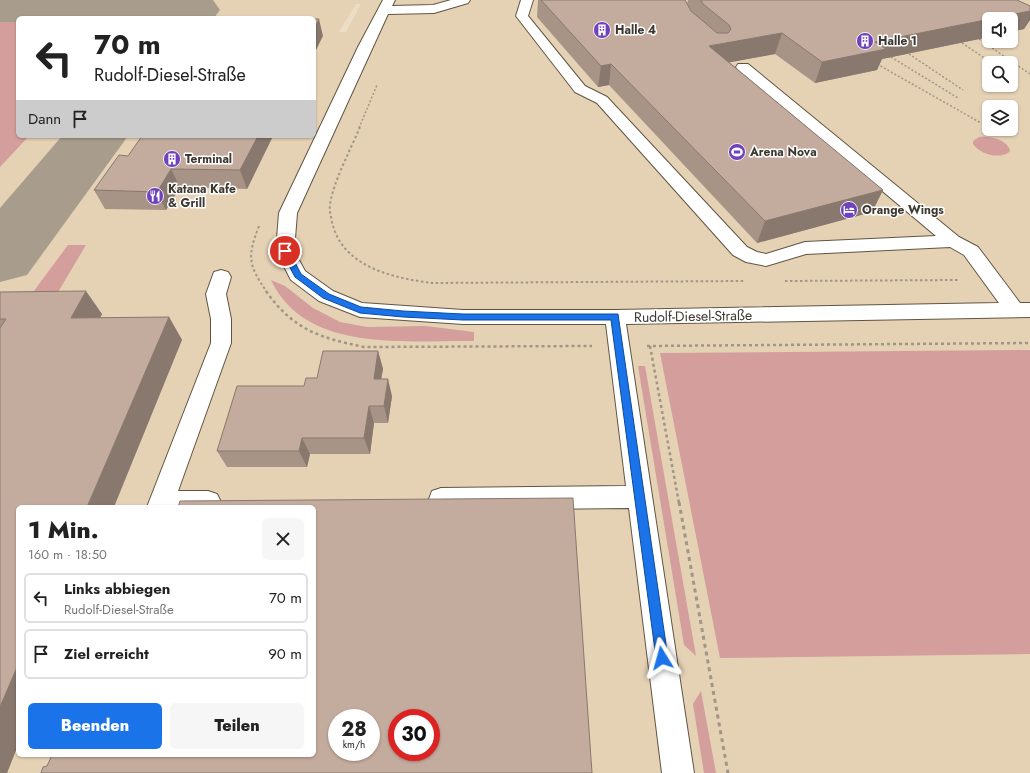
<!DOCTYPE html>
<html lang="de">
<meta charset="utf-8">
<style>
:root{--surface:#fff;--page:#f6f6f6;--text:#222;--muted:#767676;--line:#e0e0e0;--accent:#1a73e8}
body{margin:0;font-family:Jost,sans-serif;background:var(--page);color:var(--text);height:100vh;display:flex;flex-direction:column;font-size:15px;white-space:nowrap}
*{box-sizing:border-box;margin:0}
p{font-size:13px;color:var(--muted)}
.icon{flex:none;width:22px;height:22px;fill:none;stroke:currentColor;stroke-width:2;stroke-linecap:round;stroke-linejoin:round}
.map{position:relative;flex:1;overflow:hidden}
.drawer{position:absolute;left:16px;top:505px;width:300px;height:252px;display:flex;flex-direction:column;background:var(--surface);border-radius:6px;box-shadow:0 1px 3px #0004}
.drawer>*{flex:none}
.hud{position:absolute;left:16px;top:16px;width:300px;height:122px;border-radius:6px;box-shadow:0 1px 3px #0004;background:#fff;color:var(--text);overflow:hidden}
.controls{position:absolute;left:982px;top:12px;display:grid;gap:8px}
.controls a{display:grid;place-items:center;width:36px;height:36px;border-radius:6px;background:var(--surface);box-shadow:0 1px 3px #0004;font-size:20px}
.speed{position:absolute;left:328px;top:709px;display:flex;gap:8px;font-size:20px;font-weight:700;text-align:center}
.speed>*{display:grid;place-content:center;width:52px;height:52px;border-radius:50%;background:var(--surface);box-shadow:0 1px 3px #0004;line-height:1}
.speed small{font-size:10px;font-weight:400}
.speed .limit{border:6px solid #d22;background:#fff;color:#111}
.pin{position:absolute;display:grid;place-items:center;width:34px;height:34px;color:#fff;margin:-17px;border:2px solid #fff;border-radius:50%;box-shadow:0 1px 4px #0007}
.me{position:absolute;width:44px;margin:-22px;rotate:352deg;stroke-linejoin:round;filter:drop-shadow(0 0 3px #0008)}
.turn{display:flex;align-items:center;gap:14px;height:84px;padding:0 12px;font-size:18px}
.turn .icon{width:52px;height:52px;stroke-width:2.5}
.turn b{display:block;font-size:28px;line-height:34px}
.then{display:flex;align-items:center;height:38px;padding:0 12px;background:#0003;gap:8px;font-size:15px}
.round{display:grid;place-items:center;flex:none;width:42px;height:42px;border-radius:6px;background:var(--page)}
.headline{display:flex;align-items:center;justify-content:space-between;height:68px;padding:0 12px}
h1{font-size:24px;font-weight:800;line-height:30px}
.button{display:flex;gap:8px;margin-top:auto;padding:8px 12px}
.button a{flex:1;height:46px;border-radius:6px;background:var(--accent);color:#fff;font-size:16px;font-weight:800;line-height:46px;text-align:center}
.button a+a{background:var(--page);color:var(--text)}
ul{padding:0;list-style:none}
li{display:flex;align-items:center;gap:12px;height:50px;margin:0 8px 6px;padding:0 4px;border:2px solid var(--line);border-radius:6px}
li div{flex:1}
li b{display:block;font-size:15px}
li em{font-style:normal}
.map>svg:first-child{display:block}
.built{fill:#e5d2b5;fill-rule:evenodd}
.green{fill:#d39e9b}
.lines{fill:none;stroke-linecap:round;stroke-linejoin:round}
.taxiway{fill:#a89d8c;fill-rule:evenodd}
.minor-casing{stroke:#615541;stroke-width:2}
.path-far3{stroke:#a09685;stroke-width:1.5;stroke-dasharray:2 2;stroke-linecap:butt}
.path-far2{stroke:#a09685;stroke-width:2;stroke-dasharray:2.5 2.5;stroke-linecap:butt}
.path-far1{stroke:#a09685;stroke-width:2.5;stroke-dasharray:3 3;stroke-linecap:butt}
.path{stroke:#a09685;stroke-width:3;stroke-dasharray:4 4;stroke-linecap:butt}
.minor{fill:#fff;fill-rule:evenodd}
.wall{fill:#a89387}
.shaded-wall{fill:#88786e}
.building{fill:#c3ab9d;stroke:#88786e;fill-rule:evenodd}
.route{fill:#1a73e8;stroke:#114b97}
.labels{text-anchor:middle;stroke-width:3;stroke-linejoin:round;paint-order:stroke}
.far-poi-label{font-size:12px;font-weight:bold;fill:#3e3930;stroke:#fff;text-anchor:start}
.street-label{font-size:14px;fill:#3e3930;stroke:#fff}
</style>
<div class="map">
<svg width="1030" height="773" viewBox="0 0 1030 773">
<rect width="100%" height="100%" fill="#ebddc6"/>
<!-- built -->
<path class="built" d="M0 0H1030V773H0ZM356 4H361L346 32H339ZM18 18H314V136H18ZM989 19H1011V41H989ZM989 63H1011V85H989ZM989 107H1011V129H989ZM18 507H314V755H18ZM337 718H371V752H337ZM397 718H431V752H397Z"/>
<!-- green -->
<g class="green">
<polygon points="0,0 158,0 131,3"/>
<polygon points="0,13 122,15 137,18 18,18 18,136 29,136 0,167"/>
<path d="M979 137C989 136 1007 139 1010 151L1008 153C997 159 980 154 973 144V141Z"/>
<polygon points="68,245 86,245 45,314 16,315"/>
<path d="M271 280 285 286 313 308 340 322 367 327 426 326 474 332V341C407 340 306 354 271 280Z"/>
<polygon points="1030,350 1030,654 720,658 660,353"/>
<polygon points="638,366 645,366 696,656 684,645"/>
<polygon points="701,691 716,773 704,773 693,704"/>
</g>
<g class="lines">
<!-- taxiway -->
<g class="taxiway">
<polygon points="0,0 213,0 220,10 214,18 18,18 18,22 0,22"/>
<polygon points="62,136 128,136 27,275 0,282 0,208"/>
</g>
<!-- minor casing -->
<g class="minor-casing">
<g id="minor">
<polygon points="383,0 395,0 392,6 433,5 451,0 470,0 468,3 434,13 388,14 297,213 294,251 305,271 333,291 362,303 463,310 615,310 999,303 964,255 950,247 806,254 766,266 746,262 733,255 597,103 575,92 516,16 521,0 533,0 528,16 585,86 607,97 747,247 757,252 766,254 805,242 936,236 738,70 736,67 738,64 748,64 959,237 978,247 1020,303 1030,303 1030,317 626,324 694,773 662,773 629,508 441,510 432,507 429,499 432,491 441,488 626,486 606,324 463,324 360,317 319,301 291,280 276,251 279,213 358,47"/>
<polygon points="221,270 228,272 231,277 226,294 231,319 231,343 178,491 208,491 217,494 221,502 218,507 147,507 211,343 211,319 206,294 214,272"/>
</g>
</g>
<!-- path-far3 -->
<g class="path-far3">
<polyline points="979,39 1030,74"/>
<polyline points="962,43 992,63"/>
<polyline points="909,54 963,90"/>
<polyline points="891,57 958,98"/>
<polyline points="877,64 981,123"/>
<polyline points="1011,76 1013,78"/>
<polyline points="359,128 377,85"/>
</g>
<!-- path-far2 -->
<g class="path-far2">
<path d="M360 127C350 151 334 180 330 204 329 211 331 216 332 222 342 267 393 278 432 283L744 281"/>
<path d="M259 226C247 257 248 265 267 292"/>
<polyline points="785,281 960,280"/>
</g>
<!-- path-far1 -->
<g class="path-far1">
<path d="M266 291C293 330 321 338 364 347L592 346"/>
<polyline points="647,346 1030,343"/>
<polyline points="650,346 679,503"/>
</g>
<!-- path -->
<polyline class="path" points="679,502 728,773"/>
<!-- minor -->
<use href="#minor" class="minor"/>
</g>
<!-- wall -->
<g class="wall">
<polygon points="538,0 685,0 687,4 688,0 1017,0 1030,6 1030,20 1024,29 1011,32 1011,19 989,19 989,37 882,59 877,70 815,83 775,54 729,62 883,190 872,212 757,243 609,85 598,87 537,17"/>
<polygon points="273,136 247,189 180,187 166,210 105,209 94,190 128,156"/>
<polygon points="0,292 102,314 100,318 169,317 182,340 18,507 18,745 7,773 0,773"/>
<polygon points="378,351 383,369 381,379 392,396 388,423 374,423 370,454 310,454 307,467 227,467 217,451 304,386"/>
</g>
<!-- shaded-wall -->
<g class="shaded-wall">
<polygon points="1030,11 1030,20 1024,29 1011,32 1011,19 989,19 989,37 882,59 877,70 815,83 822,62 875,42"/>
<polygon points="319,19 323,36 314,54 314,29"/>
<polygon points="782,33 775,54 705,67 709,46"/>
<polygon points="611,64 609,85 598,87 601,66"/>
<polygon points="258,136 273,136 247,189 240,170"/>
<polygon points="171,169 180,187 166,210 157,192"/>
<polygon points="883,190 872,212 757,243 765,221"/>
<polygon points="86,291 102,314 88,340 71,318"/>
<polygon points="169,317 182,340 114,507 87,507"/>
<polygon points="378,351 383,369 378,396 374,379"/>
<polygon points="388,379 392,396 388,423 384,406"/>
<polygon points="369,406 374,423 370,454 364,438"/>
<polygon points="302,438 310,454 307,467 299,451"/>
<polygon points="18,665 18,745 7,773 0,773 0,707"/>
</g>
<!-- building -->
<g class="building">
<polygon points="541,0 685,0 691,11 717,33 728,33 731,29 729,25 703,4 701,0 1017,0 1030,6 1030,11 875,42 886,49 822,62 782,33 709,46 883,190 765,221 611,64 601,66"/>
<polygon points="229,17 286,18 228,18"/>
<polygon points="314,19 319,19 314,29"/>
<polygon points="142,136 258,136 240,170 171,169 157,192 94,190 119,155 128,156"/>
<polygon points="86,291 71,318 169,317 87,507 18,507 18,665 0,707 0,328 6,319 0,319 0,292"/>
<polygon points="323,351 378,351 374,379 388,379 384,406 369,406 364,438 302,438 299,451 217,451 237,386 304,386 306,378 317,378"/>
<path d="M573 498 592 773H41L43 767 47 766 52 755H314V507H178L180 501ZM337 718H371V752H337ZM397 718H431V752H397Z"/>
</g>
<!-- route -->
<polygon class="route" points="285,248 288,249 301,274 329,294 361,307 403,311 463,314 618,314 668,658 666,662 662,664 658,662 656,658 611,320 463,320 403,317 360,313 323,298 295,277 281,251"/>
<!-- icons -->
<defs>
<g id="building-disc" transform="scale(0.9)"><circle r="9.5" fill="#6e42ba" stroke="#fff"/><path d="M-4-6H4V6H1V3H-1V6H-4ZM-2.5-4.3h1.7v1.8h-1.7ZM.8-4.3h1.7v1.8H.8ZM-2.5-1h1.7V.8h-1.7ZM.8-1h1.7V.8H.8Z" fill="#fff"/></g>
<g id="stadium-disc" transform="scale(0.9)"><circle r="9.5" fill="#6e42ba" stroke="#fff"/><path d="M0-5a6.5 5 0 1 0 0 10a6.5 5 0 1 0 0-10ZM-3.5-1.8h7v3.6h-7Z" fill="#fff"/></g>
<g id="restaurant-disc" transform="scale(0.9)"><circle r="9.5" fill="#6e42ba" stroke="#fff"/><path d="M-5-6h1v4h1v-4h1v4h1v-4h1v5L-1.5 .5V6h-2V.5L-5-1ZM5-6V6H3V1.5H1.5Q1.5-4 5-6Z" fill="#fff"/></g>
<g id="hotel-disc" transform="scale(0.9)"><circle r="9.5" fill="#6e42ba" stroke="#fff"/><path d="M-6-4.5h1.5V1H6V5H4.5V3h-9V5H-6ZM-4 0a1.8 1.8 0 1 1 3.6 0ZM.5 0V-2.5h3Q6-2.5 6 0Z" fill="#fff"/></g>
</defs>
<g fill-rule="evenodd">
<use href="#building-disc" x="602" y="30"/>
<use href="#building-disc" x="865" y="41"/>
<use href="#stadium-disc" x="737" y="152"/>
<use href="#building-disc" x="172" y="159"/>
<use href="#restaurant-disc" x="155" y="196"/>
<use href="#hotel-disc" x="849" y="210"/>
</g>
<g class="labels">
<!-- far-poi labels -->
<g class="far-poi-label">
<text x="615" y="34">Halle 4</text>
<text x="878" y="45">Halle 1</text>
<text x="750" y="156">Arena Nova</text>
<text x="185" y="163">Terminal</text>
<text x="168" y="193">Katana Kafe<tspan x="168" dy="14">&amp; Grill</tspan></text>
<text x="862" y="214">Orange Wings</text>
</g>
<!-- street labels -->
<g class="street-label">
<text transform="translate(693 316) rotate(-1)" y="5">Rudolf-Diesel-Straße</text>
</g>
</g>
</svg>
<div class="controls">
<a><svg class="icon" aria-label="sound" viewBox="0 0 24 24"><path d="M4 9h4l5-4v14l-5-4H4zM17 9q2 3 0 6"/></svg></a>
<a><svg class="icon" aria-label="search" viewBox="0 0 24 24"><circle cx="10" cy="10" r="6"/><path d="M15 15l6 6"/></svg></a>
<a><svg class="icon" aria-label="layers" viewBox="0 0 24 24"><path d="M12 4l9 5-9 5-9-5zM3 14l9 5 9-5"/></svg></a>
</div>
<div class="speed"><div>28<small>km/h</small></div><div class="limit">30</div></div>
<div class="pin" style="left:285px;top:251px;background:#d93025"><svg class="icon" aria-label="arrive" viewBox="0 0 24 24"><path d="M6 21V4h12l-3 4 3 4H6"/></svg></div>
<svg class="me" style="left:662px;top:658px" viewBox="-20 -20 40 40"><path d="M0-17L14 15 0 8-14 15z" fill="#1a73e8" stroke="#fff" stroke-width="4"/></svg>
<div class="hud">
<div class="turn"><svg class="icon" aria-label="left" viewBox="0 0 24 24"><path d="M17 20v-9H6M10 6l-5 5 5 5"/></svg><div><b>70 m</b>Rudolf-Diesel-Straße</div></div>
<div class="then">Dann<svg class="icon" aria-label="arrive" viewBox="0 0 24 24"><path d="M6 21V4h12l-3 4 3 4H6"/></svg></div>
</div>
<section class="drawer">
<div class="headline"><div><h1>1 Min.</h1><p>160 m · 18:50</p></div><a class="round"><svg class="icon" aria-label="close" viewBox="0 0 24 24"><path d="M6 6l12 12M18 6L6 18"/></svg></a></div>
<ul>
<li><svg class="icon" aria-label="left" viewBox="0 0 24 24"><path d="M17 20v-9H6M10 6l-5 5 5 5"/></svg><div><b>Links abbiegen</b><p>Rudolf-Diesel-Straße</p></div><em>70 m</em></li>
<li><svg class="icon" aria-label="arrive" viewBox="0 0 24 24"><path d="M6 21V4h12l-3 4 3 4H6"/></svg><div><b>Ziel erreicht</b></div><em>90 m</em></li>
</ul>
<div class="button"><a>Beenden</a><a>Teilen</a></div>
</section>
</div>
